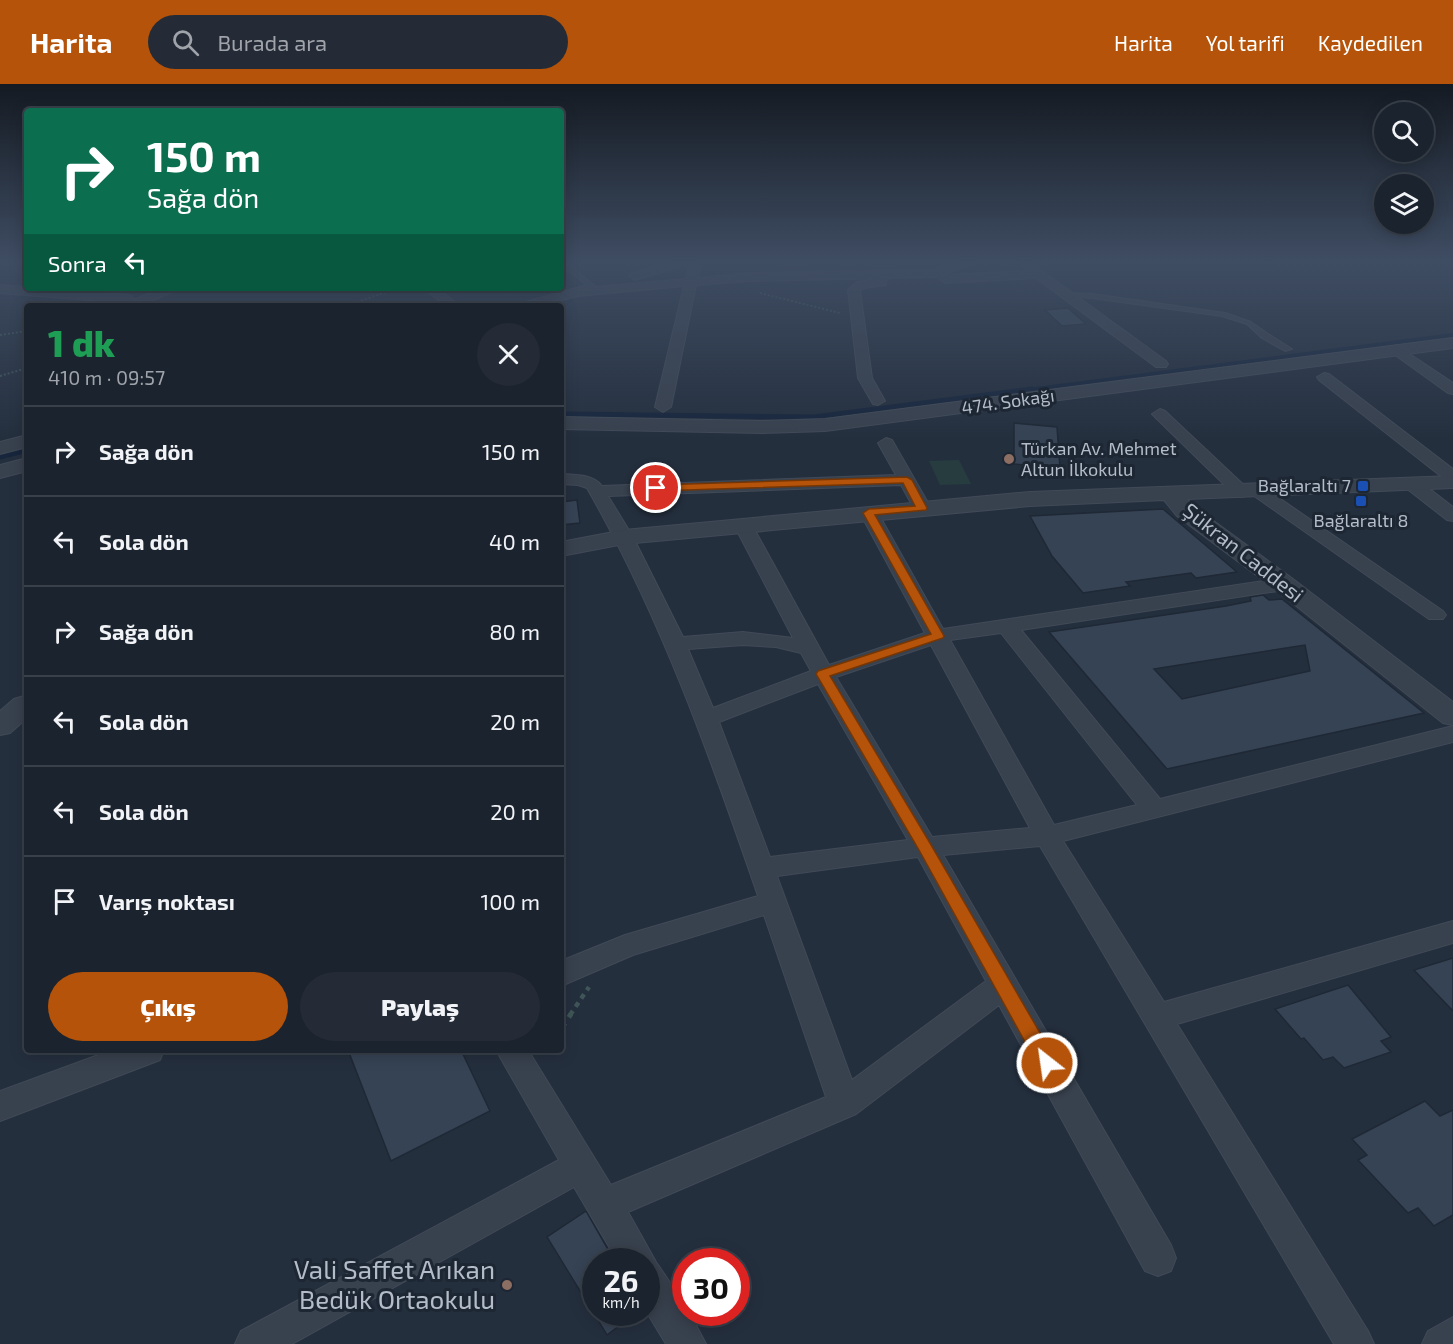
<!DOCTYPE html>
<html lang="tr">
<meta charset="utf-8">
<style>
:root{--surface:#1b232e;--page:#242b36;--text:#f1f3f6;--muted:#a0a4aa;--line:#39404a;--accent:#b45309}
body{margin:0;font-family:"Exo 2",sans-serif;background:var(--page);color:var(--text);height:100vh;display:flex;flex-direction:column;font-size:22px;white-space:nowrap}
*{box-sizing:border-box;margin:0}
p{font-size:20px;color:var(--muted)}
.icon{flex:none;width:33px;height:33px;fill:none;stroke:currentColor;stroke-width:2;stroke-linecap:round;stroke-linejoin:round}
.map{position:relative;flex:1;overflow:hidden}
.side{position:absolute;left:24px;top:219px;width:540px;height:750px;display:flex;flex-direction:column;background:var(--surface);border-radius:6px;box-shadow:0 3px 15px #0003,0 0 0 2px var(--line)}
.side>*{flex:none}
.hud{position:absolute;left:24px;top:24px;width:540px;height:183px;border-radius:6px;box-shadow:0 3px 15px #0003,0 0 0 2px var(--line);background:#0b6e4f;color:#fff;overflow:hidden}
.fabs{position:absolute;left:1374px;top:18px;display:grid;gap:12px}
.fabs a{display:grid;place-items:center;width:60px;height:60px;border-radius:50%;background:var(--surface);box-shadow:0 3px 15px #0003,0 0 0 2px var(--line);font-size:30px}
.speed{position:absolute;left:582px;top:1164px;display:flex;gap:12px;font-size:30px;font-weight:700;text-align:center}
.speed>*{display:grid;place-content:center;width:78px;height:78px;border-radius:50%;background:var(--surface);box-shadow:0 3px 15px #0003,0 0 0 2px var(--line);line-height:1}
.speed small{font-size:15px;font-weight:400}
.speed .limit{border:9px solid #d22;background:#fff;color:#111}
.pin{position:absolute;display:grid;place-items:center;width:51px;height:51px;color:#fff;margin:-26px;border:3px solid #fff;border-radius:50%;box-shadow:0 2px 6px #0007}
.me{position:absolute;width:66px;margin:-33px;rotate:330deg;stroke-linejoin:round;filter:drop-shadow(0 0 4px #0008)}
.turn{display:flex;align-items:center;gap:21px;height:126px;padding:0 24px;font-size:27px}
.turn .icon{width:78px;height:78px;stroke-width:2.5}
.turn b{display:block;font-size:42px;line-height:51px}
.then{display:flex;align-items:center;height:57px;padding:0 24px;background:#0003;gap:12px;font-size:22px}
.round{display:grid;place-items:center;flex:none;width:63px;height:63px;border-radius:32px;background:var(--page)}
.headline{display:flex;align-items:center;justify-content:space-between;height:102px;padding:0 24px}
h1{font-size:36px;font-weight:800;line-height:45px;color:#1e9e55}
.button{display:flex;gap:12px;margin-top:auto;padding:12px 24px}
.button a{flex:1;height:69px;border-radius:36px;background:var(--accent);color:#fff;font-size:24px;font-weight:800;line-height:69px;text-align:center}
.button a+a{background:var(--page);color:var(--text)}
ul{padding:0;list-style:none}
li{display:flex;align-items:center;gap:18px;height:90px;padding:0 24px;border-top:2px solid var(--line)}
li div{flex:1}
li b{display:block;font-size:22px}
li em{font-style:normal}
header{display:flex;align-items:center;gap:36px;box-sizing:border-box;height:84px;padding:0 30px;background:var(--accent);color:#fff}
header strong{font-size:28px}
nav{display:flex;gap:33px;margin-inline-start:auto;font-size:21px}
.search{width:420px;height:54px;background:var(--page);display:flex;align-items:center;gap:15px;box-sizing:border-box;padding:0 21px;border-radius:33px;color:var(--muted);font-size:22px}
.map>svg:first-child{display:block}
.green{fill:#263c3f}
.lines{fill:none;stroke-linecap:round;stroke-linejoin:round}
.stream-far1{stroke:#17263c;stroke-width:4}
.stream{stroke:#17263c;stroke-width:5}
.building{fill:#364354;stroke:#1f2835;stroke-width:1.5;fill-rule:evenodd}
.service-casing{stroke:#414a57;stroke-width:2}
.minor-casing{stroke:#414a57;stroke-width:2}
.tertiary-casing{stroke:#414a57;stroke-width:2}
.path-far2{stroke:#3f5557;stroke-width:2;stroke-dasharray:2 2;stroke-linecap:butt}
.path-far1{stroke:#3f5557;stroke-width:4.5;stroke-dasharray:5 5;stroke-linecap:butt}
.path{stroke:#3f5557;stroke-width:5;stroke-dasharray:7 7;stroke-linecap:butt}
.service{fill:#38414e;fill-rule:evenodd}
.minor{fill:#38414e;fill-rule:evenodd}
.tertiary{fill:#38414e;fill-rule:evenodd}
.route{fill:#b45309;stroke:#753606;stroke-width:1.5}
.education-dot{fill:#8d6e63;stroke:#1d2633;stroke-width:2}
.transit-dot{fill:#1a4fb4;stroke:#1d2633;stroke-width:2}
.labels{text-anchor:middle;stroke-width:6;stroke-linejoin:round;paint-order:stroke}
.far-street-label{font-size:18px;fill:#b4bcc9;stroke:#1d2633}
.far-poi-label{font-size:18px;fill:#b4bcc9;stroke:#1d2633;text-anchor:start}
.street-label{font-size:21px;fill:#b4bcc9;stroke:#1d2633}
.near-poi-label{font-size:26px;fill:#b4bcc9;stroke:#1d2633;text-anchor:end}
</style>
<header>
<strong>Harita</strong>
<div class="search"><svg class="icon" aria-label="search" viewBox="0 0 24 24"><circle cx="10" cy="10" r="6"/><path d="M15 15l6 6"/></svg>Burada ara</div>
<nav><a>Harita</a><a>Yol tarifi</a><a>Kaydedilen</a></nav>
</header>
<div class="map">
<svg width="1453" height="1260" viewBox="0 0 1453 1260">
<rect width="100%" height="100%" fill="#242f3e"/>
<!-- green -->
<polygon class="green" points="959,376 971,400 940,401 929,377"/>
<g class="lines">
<!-- stream-far1 -->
<polyline class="stream-far1" points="1020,307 1453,251"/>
<!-- stream -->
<g class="stream">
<polyline points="561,330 814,333 1032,305"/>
<polyline points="0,373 27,366"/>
</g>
</g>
<!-- building -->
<g class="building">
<polygon points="1068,224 1086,240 1062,242 1045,226"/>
<polygon points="1014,339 1057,343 1060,384 1014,380"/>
<polygon points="577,416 580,439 561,441 561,418"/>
<polygon points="1163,425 1237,488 1196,494 1191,489 1126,498 1130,502 1083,509 1052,472 1030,432"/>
<path d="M1263 511 1269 516 1282 515 1424 629 1167 685 1049 548 1226 522 1251 517 1250 513ZM1305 561 1310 587 1182 615 1154 585Z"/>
<polygon points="1453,874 1453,927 1414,886"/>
<polygon points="1348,901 1391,953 1381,957 1391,968 1344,984 1333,973 1323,976 1304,954 1301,955 1275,925"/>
<polygon points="348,966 461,966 490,1027 391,1077"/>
<polygon points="1425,1017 1440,1032 1453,1026 1453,1131 1434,1142 1418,1124 1408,1129 1358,1076 1367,1071 1352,1055"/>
<polygon points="586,1127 615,1178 596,1178 596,1228 637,1228 607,1251 547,1153"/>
</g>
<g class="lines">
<!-- service casing -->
<g class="service-casing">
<g id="service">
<polygon points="561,180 570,182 596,203 591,204 566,185 561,184"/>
<polygon points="443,204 453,204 437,210 434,208"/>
<polygon points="1068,209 1092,210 1225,229 1251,238 1268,250 1292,265 1285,267 1262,254 1247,240 1222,232 1092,214 1066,212 1065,211"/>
</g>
</g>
<!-- minor casing -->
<g class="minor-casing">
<g id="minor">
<polygon points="669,179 688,179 686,181 635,196 629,192 631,189"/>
<polygon points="957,179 975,179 936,193 750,197 696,201 671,323 663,328 655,323 684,202 577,212 540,222 520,222 522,219 591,200 596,203 686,195 688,184 694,181 700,184 698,194 750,189 935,185"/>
<polygon points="1020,179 1031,179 1166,277 1168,280 1166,283 1156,283 1036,194 945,199 939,195 945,191 1027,187"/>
<polygon points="882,194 886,195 886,201 864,204 860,207 872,294 885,317 878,321 873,320 858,294 848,206 857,198"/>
<polygon points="0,201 128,211 132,212 133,216 163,204 180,204 141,222 124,222 127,219 0,209"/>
<polygon points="424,204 438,204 459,222 445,222"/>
<polygon points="1396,261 1453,299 1453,310 1448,309 1391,268 1389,265"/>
<polygon points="1324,289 1329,290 1453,385 1453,398 1447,397 1319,296 1317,293"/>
<polygon points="1160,325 1165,327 1249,406 1257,402 1263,403 1443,527 1446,531 1443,535 1429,535 1250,409 1242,413 1236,412 1155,333 1152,330"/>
<path d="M886 354 892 356 931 424 928 428H916L901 401 608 412 633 453 683 553 743 548 793 554 734 441 737 437H749L752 441 829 581 925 549 860 429 863 425H875L878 429 943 545 1284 494 1291 496 1294 500 1291 504 1284 506 1021 546 1160 715 1453 642V658L1063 757 1164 918 1453 837V859L1177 940 1368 1247 1374 1260H1334L1040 762 943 771 1171 1161 1176 1174 1171 1187 1158 1192 1145 1187 999 921 856 1030 628 1128 656 1178 686 1222V1228H689L706 1260H666L646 1227V1178H618L574 1103 292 1260H235L241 1247 559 1076 496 966H528L611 1101 826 1013 764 831 633 871 561 902V877L625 851 758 812C710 672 661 533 587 404L578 401 561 400V390C575 391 593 390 602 402L896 391 878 359ZM1001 549 1137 721 1054 741 950 556ZM743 561 776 563 801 569 811 587 713 624 688 565ZM931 561 1030 744 932 753 836 593ZM818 600 908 756 770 773 719 638ZM918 773 986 897 852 996 777 792Z"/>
<polygon points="1412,395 1418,396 1453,423 1453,437 1447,436 1406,404 1404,400 1406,396"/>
<polygon points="112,966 164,966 160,976 0,1037 0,1007"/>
<polygon points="1453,1233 1453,1260 1422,1260 1428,1247"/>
</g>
</g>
<!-- tertiary casing -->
<g class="tertiary-casing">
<g id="tertiary">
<polygon points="1453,254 1453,264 825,347 762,349 561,345 561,333 762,337 825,335"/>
<polygon points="27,351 27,363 0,370 0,358"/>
<polygon points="27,374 27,387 0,394 0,381"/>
<polygon points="1453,392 1453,404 1187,415 1193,422 1293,495 1453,618 1453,641 1443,639 1275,505 1177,432 1164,416 1030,422 624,460 561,472 561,458 624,446 1030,408"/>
<polygon points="24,612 27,613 27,634 10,649 0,651 0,627 14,615"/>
</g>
</g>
<!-- path-far2 -->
<g class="path-far2">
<polyline points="0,179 16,185 27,193"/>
<polyline points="760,209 840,229"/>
<polyline points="346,222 397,204"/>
<polyline points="0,251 27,247"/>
<polyline points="0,292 27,284"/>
</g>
<!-- path-far1 -->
<polyline class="path-far1" points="570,931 589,903"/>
<!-- path -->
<polyline class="path" points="561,945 571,930"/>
<!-- service -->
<use href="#service" class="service"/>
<!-- minor -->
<use href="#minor" class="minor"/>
<!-- tertiary -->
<use href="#tertiary" class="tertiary"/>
</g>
<!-- sky -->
<linearGradient id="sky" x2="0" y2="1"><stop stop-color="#141a22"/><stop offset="0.5" stop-color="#3f4d63"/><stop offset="1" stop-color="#3f4d63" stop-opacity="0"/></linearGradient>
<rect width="1453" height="355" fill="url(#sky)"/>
<!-- route -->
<polygon class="route" points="907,393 912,396 927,424 926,426 875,431 944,552 943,554 830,592 930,759 1054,973 1057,979 1054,985 1047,987 1040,985 919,766 816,590 818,587 931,550 863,429 869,425 915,422 903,399 656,407 651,404 656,401"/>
<!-- markers -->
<g class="education-dot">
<circle cx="1009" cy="375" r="6"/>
<circle cx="507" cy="1201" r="6"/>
</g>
<g class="transit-dot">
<rect x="1357" y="396" width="12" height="12" rx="3"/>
<rect x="1355" y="411" width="12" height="12" rx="3"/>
</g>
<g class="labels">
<!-- far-street labels -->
<g class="far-street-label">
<text transform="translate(1008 318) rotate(-8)" y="6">474. Sokağı</text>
</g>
<!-- far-poi labels -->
<g class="far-poi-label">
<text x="1021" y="371">Türkan Av. Mehmet<tspan x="1021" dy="21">Altun İlkokulu</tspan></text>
<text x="1351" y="408" text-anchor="end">Bağlaraltı 7</text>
<text x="1361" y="443" text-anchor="middle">Bağlaraltı 8</text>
</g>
<!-- street labels -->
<g class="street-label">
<text transform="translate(1243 469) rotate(38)" y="7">Şükran Caddesi</text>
</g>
<!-- near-poi labels -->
<g class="near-poi-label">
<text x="495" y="1195">Vali Saffet Arıkan<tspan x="495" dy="30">Bedük Ortaokulu</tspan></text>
</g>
</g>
</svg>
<div class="fabs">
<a><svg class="icon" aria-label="search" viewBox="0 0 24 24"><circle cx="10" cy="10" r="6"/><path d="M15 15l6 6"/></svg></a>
<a><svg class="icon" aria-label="layers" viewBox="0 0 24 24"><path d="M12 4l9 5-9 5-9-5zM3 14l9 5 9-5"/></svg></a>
</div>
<div class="speed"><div>26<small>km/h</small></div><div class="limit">30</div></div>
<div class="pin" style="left:656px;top:404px;background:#d93025"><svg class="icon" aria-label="arrive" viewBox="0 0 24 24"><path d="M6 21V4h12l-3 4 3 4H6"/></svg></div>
<svg class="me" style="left:1047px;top:979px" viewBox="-20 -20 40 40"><circle r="17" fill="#b45309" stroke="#fff" stroke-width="3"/><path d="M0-11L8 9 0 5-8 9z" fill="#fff"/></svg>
<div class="hud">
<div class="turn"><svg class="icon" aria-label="right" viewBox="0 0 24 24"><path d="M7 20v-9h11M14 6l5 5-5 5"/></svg><div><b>150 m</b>Sağa dön</div></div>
<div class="then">Sonra<svg class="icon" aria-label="left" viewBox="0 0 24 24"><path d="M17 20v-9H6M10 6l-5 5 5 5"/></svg></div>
</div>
<section class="side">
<div class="headline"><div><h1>1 dk</h1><p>410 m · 09:57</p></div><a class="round"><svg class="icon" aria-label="close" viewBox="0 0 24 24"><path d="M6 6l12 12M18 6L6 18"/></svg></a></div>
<ul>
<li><svg class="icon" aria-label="right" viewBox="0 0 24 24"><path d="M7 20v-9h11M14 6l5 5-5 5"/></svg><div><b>Sağa dön</b></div><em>150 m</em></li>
<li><svg class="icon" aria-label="left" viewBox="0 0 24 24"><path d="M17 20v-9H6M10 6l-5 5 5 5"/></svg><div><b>Sola dön</b></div><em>40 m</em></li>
<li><svg class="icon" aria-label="right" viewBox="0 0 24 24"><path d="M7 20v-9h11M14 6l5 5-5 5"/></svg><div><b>Sağa dön</b></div><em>80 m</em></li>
<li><svg class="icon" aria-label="left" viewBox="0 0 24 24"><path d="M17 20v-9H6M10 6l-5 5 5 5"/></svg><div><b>Sola dön</b></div><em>20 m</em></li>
<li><svg class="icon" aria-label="left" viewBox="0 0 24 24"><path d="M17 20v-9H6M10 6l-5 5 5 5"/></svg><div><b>Sola dön</b></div><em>20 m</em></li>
<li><svg class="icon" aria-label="arrive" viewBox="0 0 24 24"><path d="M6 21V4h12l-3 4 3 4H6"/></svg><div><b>Varış noktası</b></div><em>100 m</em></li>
</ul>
<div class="button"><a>Çıkış</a><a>Paylaş</a></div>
</section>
</div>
